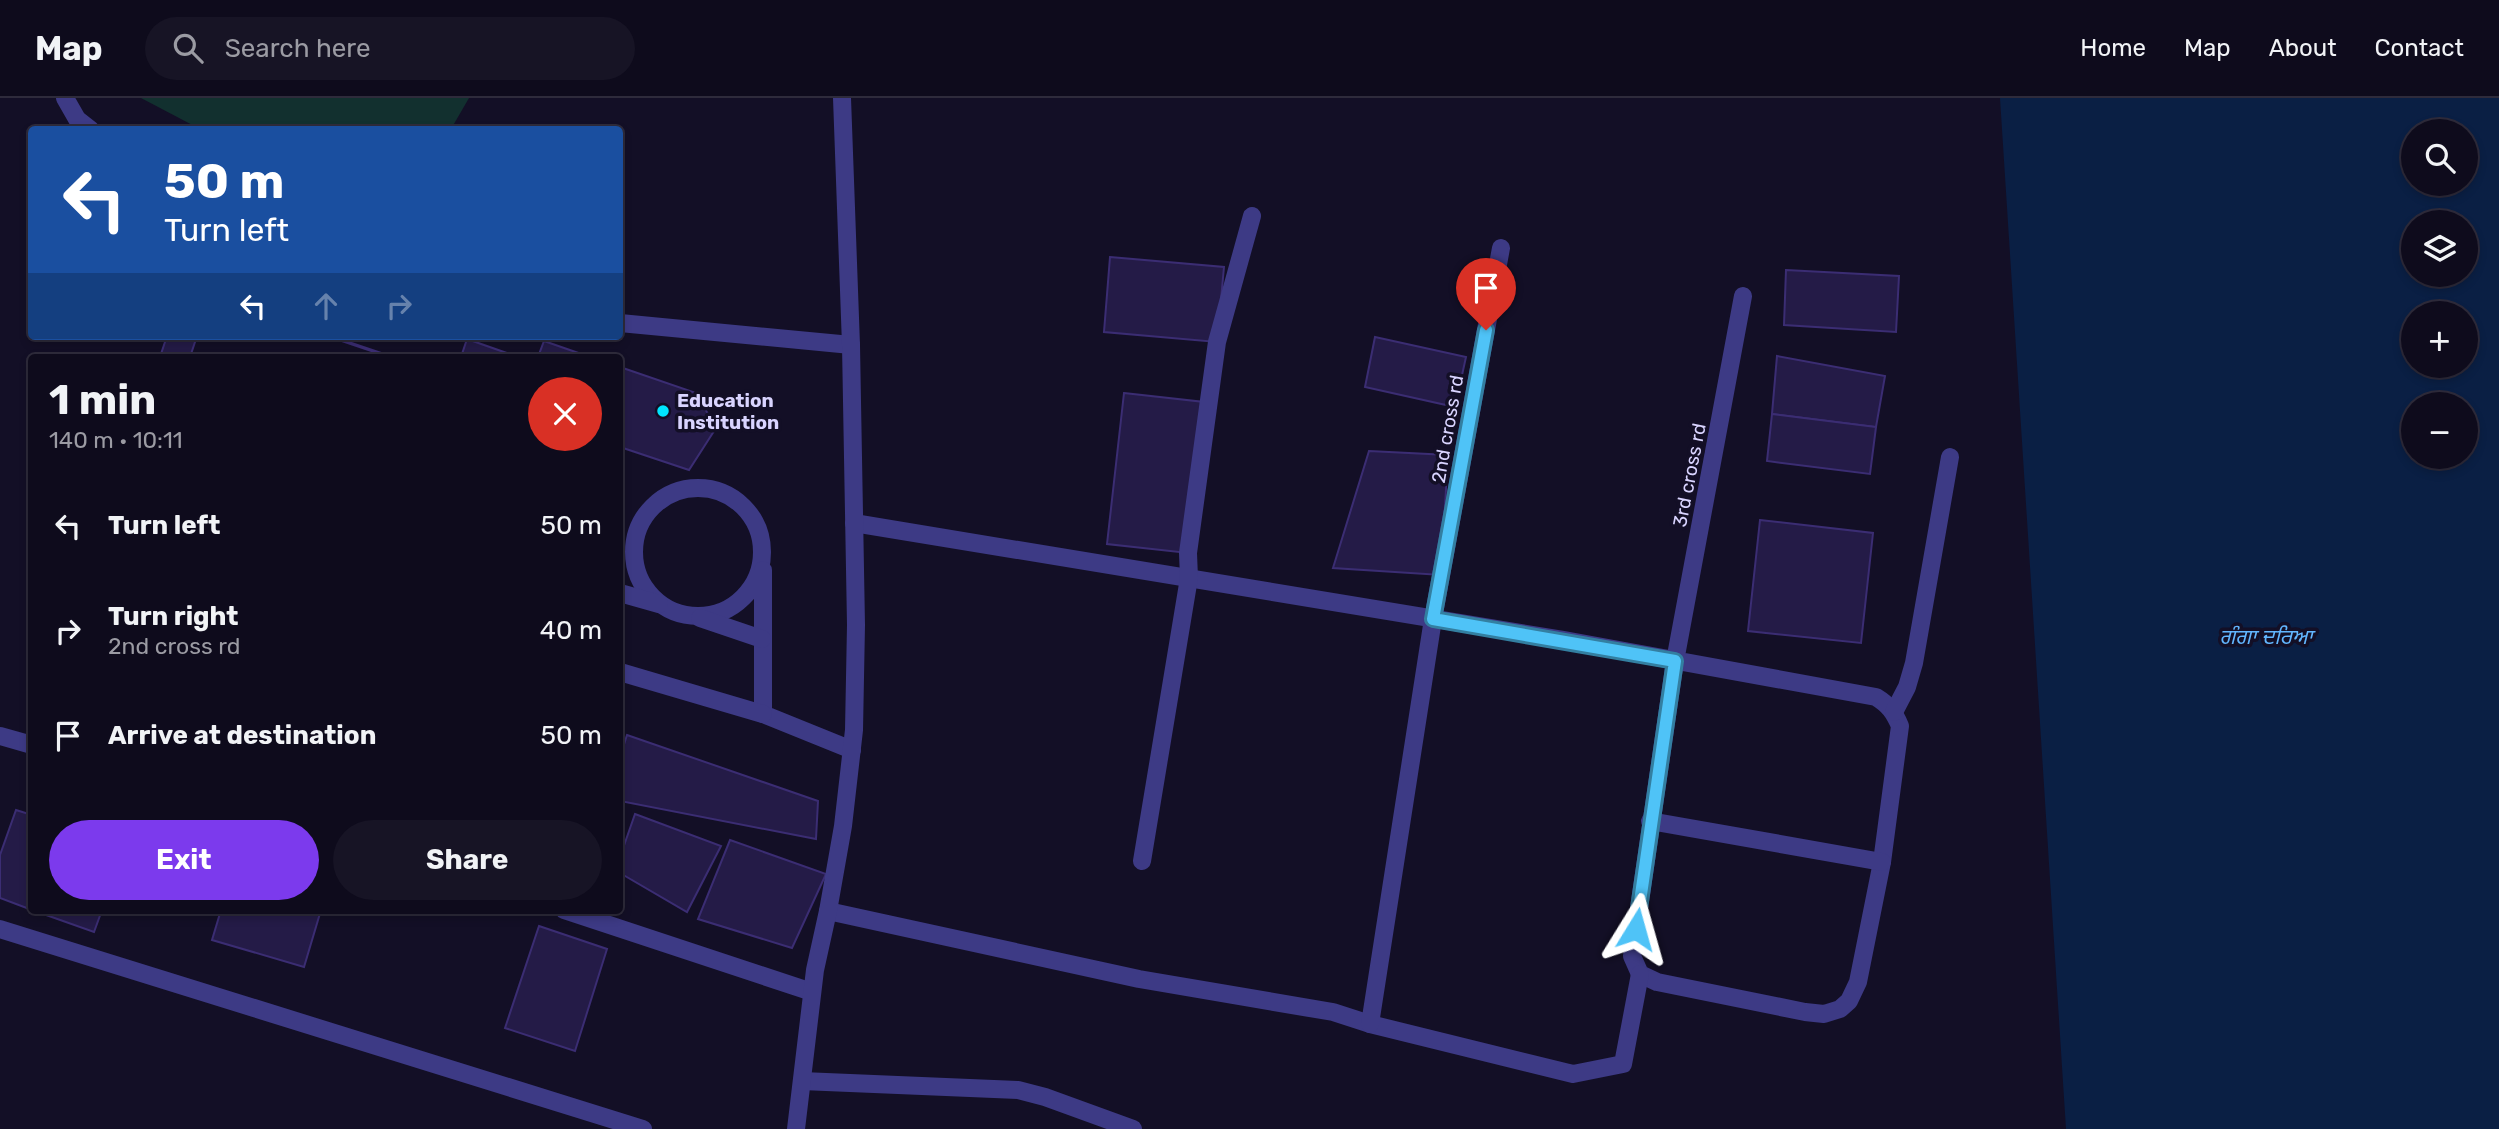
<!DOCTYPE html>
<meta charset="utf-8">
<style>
:root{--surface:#0e0b1c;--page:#171425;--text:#f1f3f6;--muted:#9b9ba3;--line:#2e2b3b;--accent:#7c3aed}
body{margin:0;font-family:Rubik,"Noto Sans Gurmukhi",sans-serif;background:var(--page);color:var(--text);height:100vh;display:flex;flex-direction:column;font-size:26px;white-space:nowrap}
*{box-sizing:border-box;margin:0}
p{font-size:23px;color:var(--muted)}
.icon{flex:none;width:38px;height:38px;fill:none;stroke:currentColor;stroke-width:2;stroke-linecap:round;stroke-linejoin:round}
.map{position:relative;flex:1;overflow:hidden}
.panel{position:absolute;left:28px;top:256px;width:595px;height:560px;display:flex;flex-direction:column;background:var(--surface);border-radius:7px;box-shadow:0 4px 10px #0003,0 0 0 2px var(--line)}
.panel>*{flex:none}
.banner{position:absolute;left:28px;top:28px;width:595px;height:214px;border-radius:7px;box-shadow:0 4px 10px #0003,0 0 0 2px var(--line);background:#1a4fa0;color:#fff;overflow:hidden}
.fabs{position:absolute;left:2401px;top:21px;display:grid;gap:14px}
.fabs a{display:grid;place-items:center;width:77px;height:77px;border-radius:50%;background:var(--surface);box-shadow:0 4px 10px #0003,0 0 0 2px var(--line);font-size:35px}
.pin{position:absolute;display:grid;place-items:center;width:60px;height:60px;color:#fff;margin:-72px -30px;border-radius:50% 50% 50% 0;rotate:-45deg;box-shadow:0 0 7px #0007}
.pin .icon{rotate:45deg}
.me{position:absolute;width:77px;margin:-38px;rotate:8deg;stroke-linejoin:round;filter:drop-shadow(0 0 5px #0008)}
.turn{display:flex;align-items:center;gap:24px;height:147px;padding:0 21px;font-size:32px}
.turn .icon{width:91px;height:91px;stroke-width:2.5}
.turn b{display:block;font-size:49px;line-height:60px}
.lanes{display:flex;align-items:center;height:66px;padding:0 21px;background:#0003;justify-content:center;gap:35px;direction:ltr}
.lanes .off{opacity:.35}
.round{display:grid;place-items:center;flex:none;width:74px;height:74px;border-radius:37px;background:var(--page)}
.overview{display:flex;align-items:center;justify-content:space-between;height:119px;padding:0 21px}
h1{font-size:42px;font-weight:700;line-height:52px}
.button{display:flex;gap:14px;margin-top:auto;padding:14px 21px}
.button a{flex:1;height:80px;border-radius:42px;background:var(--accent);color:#fff;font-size:28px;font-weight:700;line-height:80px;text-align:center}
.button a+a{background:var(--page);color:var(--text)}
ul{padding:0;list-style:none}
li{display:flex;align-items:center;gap:21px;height:105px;padding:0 21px}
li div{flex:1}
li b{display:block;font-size:26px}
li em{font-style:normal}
header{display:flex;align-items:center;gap:42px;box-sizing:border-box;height:98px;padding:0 35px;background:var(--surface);border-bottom:2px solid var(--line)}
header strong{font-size:33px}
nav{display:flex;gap:38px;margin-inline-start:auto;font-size:24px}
.search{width:490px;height:63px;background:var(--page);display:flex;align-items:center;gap:18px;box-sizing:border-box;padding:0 24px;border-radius:38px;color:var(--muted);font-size:26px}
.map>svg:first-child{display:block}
.green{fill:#12302f}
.water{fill:#0a1f44;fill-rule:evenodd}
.building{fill:#241b47;stroke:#3b2d73;stroke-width:2}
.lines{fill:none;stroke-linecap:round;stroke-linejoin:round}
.lane{stroke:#3d3a85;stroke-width:18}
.street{stroke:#3d3a85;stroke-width:18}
.route-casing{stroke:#337fa1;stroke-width:18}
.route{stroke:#4fc3f7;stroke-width:12}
.poi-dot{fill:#00e5ff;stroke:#130f26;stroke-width:2.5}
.labels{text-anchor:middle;stroke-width:7;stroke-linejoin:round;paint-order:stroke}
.poi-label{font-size:19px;font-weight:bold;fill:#d9d4ff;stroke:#130f26;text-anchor:start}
.street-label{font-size:19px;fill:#d9d4ff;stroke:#130f26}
.water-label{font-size:21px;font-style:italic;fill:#62b6ff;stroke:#130f26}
</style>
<header>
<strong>Map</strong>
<div class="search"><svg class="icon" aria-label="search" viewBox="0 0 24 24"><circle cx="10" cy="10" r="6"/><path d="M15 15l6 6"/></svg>Search here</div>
<nav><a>Home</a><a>Map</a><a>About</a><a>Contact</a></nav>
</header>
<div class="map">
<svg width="2499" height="1031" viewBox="0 0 2499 1031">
<rect width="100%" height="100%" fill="#130f26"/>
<!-- green -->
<polygon class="green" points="141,0 469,0 451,31 200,31"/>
<!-- water -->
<path class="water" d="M2000 0H2499V1031H2066ZM2413 33H2466V86H2413ZM2413 124H2466V177H2413ZM2413 215H2466V268H2413ZM2413 306H2466V359H2413Z"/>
<!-- building -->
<g class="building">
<polygon points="1110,159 1224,169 1217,244 1104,234"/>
<polygon points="1786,172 1899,178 1896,234 1784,227"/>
<polygon points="167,238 197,238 190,259 160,259"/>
<polygon points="327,238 331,238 393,259 389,259"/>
<polygon points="1375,239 1466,259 1455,309 1365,289"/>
<polygon points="467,241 518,259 461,259"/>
<polygon points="544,243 590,259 538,259"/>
<polygon points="1777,258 1885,278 1876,329 1772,316"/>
<polygon points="620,269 696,295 716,330 689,372 620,349"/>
<polygon points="1124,295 1204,304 1188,455 1107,446"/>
<polygon points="1772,316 1876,329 1870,376 1767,363"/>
<polygon points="1369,353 1448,357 1441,477 1333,470"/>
<polygon points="1760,422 1873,435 1861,545 1748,533"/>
<polygon points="627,637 818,703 816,741 620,703 620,659"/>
<polygon points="16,712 32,717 32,812 0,800 0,757"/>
<polygon points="635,716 721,748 687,814 620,775 620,759"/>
<polygon points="730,742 826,776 792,850 698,821"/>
<polygon points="32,812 102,812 94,834"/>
<polygon points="221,812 321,812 304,869 212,842"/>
<polygon points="539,828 607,851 575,953 505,930"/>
</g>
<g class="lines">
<!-- lane -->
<g class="lane">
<polyline points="65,0 77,21 91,32"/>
<polyline points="620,225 851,247"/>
<circle cx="698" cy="454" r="64"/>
<polyline points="763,472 763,616 852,652"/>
<polyline points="620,495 659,506"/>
<polyline points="700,520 762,541"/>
</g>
<!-- street -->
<g class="street">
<path d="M854 425 1563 542 1876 599C1889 607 1894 614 1900 628L1882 764 1858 884 1849 903 1840 911 1824 916 1805 914 1657 884 1640 876 1632 858 1675 563 1743 198"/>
<polyline points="620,574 763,616"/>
<polyline points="1894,614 1907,589 1914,565 1950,359"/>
<polyline points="0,638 32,647"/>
<polyline points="1650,723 1882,764"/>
<polyline points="1142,763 1189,480 1188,455 1217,244 1252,118"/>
<polyline points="564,812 812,894"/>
<polyline points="828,813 1139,881 1333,914 1370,926 1573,976 1623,966 1640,876"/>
<polyline points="0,831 643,1031"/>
<polyline points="1370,926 1433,521 1501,150"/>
<polyline points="802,983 1018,992 1045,999 1133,1031"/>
<polyline points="796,1031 815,872 828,813 843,728 854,632 856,527 851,247 842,0"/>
</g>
</g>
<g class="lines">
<!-- route casing -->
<g class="route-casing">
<polyline id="route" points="1486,232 1433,521 1675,563 1636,831"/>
</g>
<!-- route -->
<use href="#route" class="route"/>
</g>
<!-- markers -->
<circle class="poi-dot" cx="663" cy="313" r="7"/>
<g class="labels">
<!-- poi labels -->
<g class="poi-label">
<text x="677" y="309">Education<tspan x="677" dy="22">Institution</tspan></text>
</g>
<!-- street labels -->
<g class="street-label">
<text transform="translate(1447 331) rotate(-80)" y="7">2nd cross rd</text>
<text transform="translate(1689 377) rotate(-79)" y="7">3rd cross rd</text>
</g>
<!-- water labels -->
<g class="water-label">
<text x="2266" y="546">ਗੰਗਾ ਦਰਿਆ</text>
</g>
</g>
</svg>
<div class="fabs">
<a><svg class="icon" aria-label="search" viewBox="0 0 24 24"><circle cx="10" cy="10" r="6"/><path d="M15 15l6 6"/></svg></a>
<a><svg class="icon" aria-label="layers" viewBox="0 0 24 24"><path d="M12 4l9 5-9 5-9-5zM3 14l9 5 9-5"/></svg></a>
<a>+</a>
<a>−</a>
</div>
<div class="pin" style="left:1486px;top:232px;background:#d93025"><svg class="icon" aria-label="arrive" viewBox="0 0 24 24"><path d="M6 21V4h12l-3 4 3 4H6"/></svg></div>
<svg class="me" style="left:1636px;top:831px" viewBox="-20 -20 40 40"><path d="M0-17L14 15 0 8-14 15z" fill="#4fc3f7" stroke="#fff" stroke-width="4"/></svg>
<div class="banner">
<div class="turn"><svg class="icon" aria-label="left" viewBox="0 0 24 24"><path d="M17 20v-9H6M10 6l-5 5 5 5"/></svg><div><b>50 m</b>Turn left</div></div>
<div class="lanes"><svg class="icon" aria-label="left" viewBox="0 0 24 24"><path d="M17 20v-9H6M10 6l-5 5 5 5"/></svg><svg class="icon off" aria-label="ahead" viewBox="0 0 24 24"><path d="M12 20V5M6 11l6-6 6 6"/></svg><svg class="icon off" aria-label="right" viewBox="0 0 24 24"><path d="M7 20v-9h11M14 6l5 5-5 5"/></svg></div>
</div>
<section class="panel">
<div class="overview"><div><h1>1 min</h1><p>140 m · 10:11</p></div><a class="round" style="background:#d93025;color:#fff"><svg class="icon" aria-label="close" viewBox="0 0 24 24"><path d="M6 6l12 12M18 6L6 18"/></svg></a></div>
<ul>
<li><svg class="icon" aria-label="left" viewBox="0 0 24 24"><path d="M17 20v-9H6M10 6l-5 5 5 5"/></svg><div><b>Turn left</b></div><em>50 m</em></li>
<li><svg class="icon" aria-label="right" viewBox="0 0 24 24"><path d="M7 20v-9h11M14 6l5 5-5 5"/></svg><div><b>Turn right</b><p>2nd cross rd</p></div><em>40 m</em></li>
<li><svg class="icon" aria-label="arrive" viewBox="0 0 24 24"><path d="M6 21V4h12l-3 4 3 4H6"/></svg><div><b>Arrive at destination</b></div><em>50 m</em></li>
</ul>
<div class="button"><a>Exit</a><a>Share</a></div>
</section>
</div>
